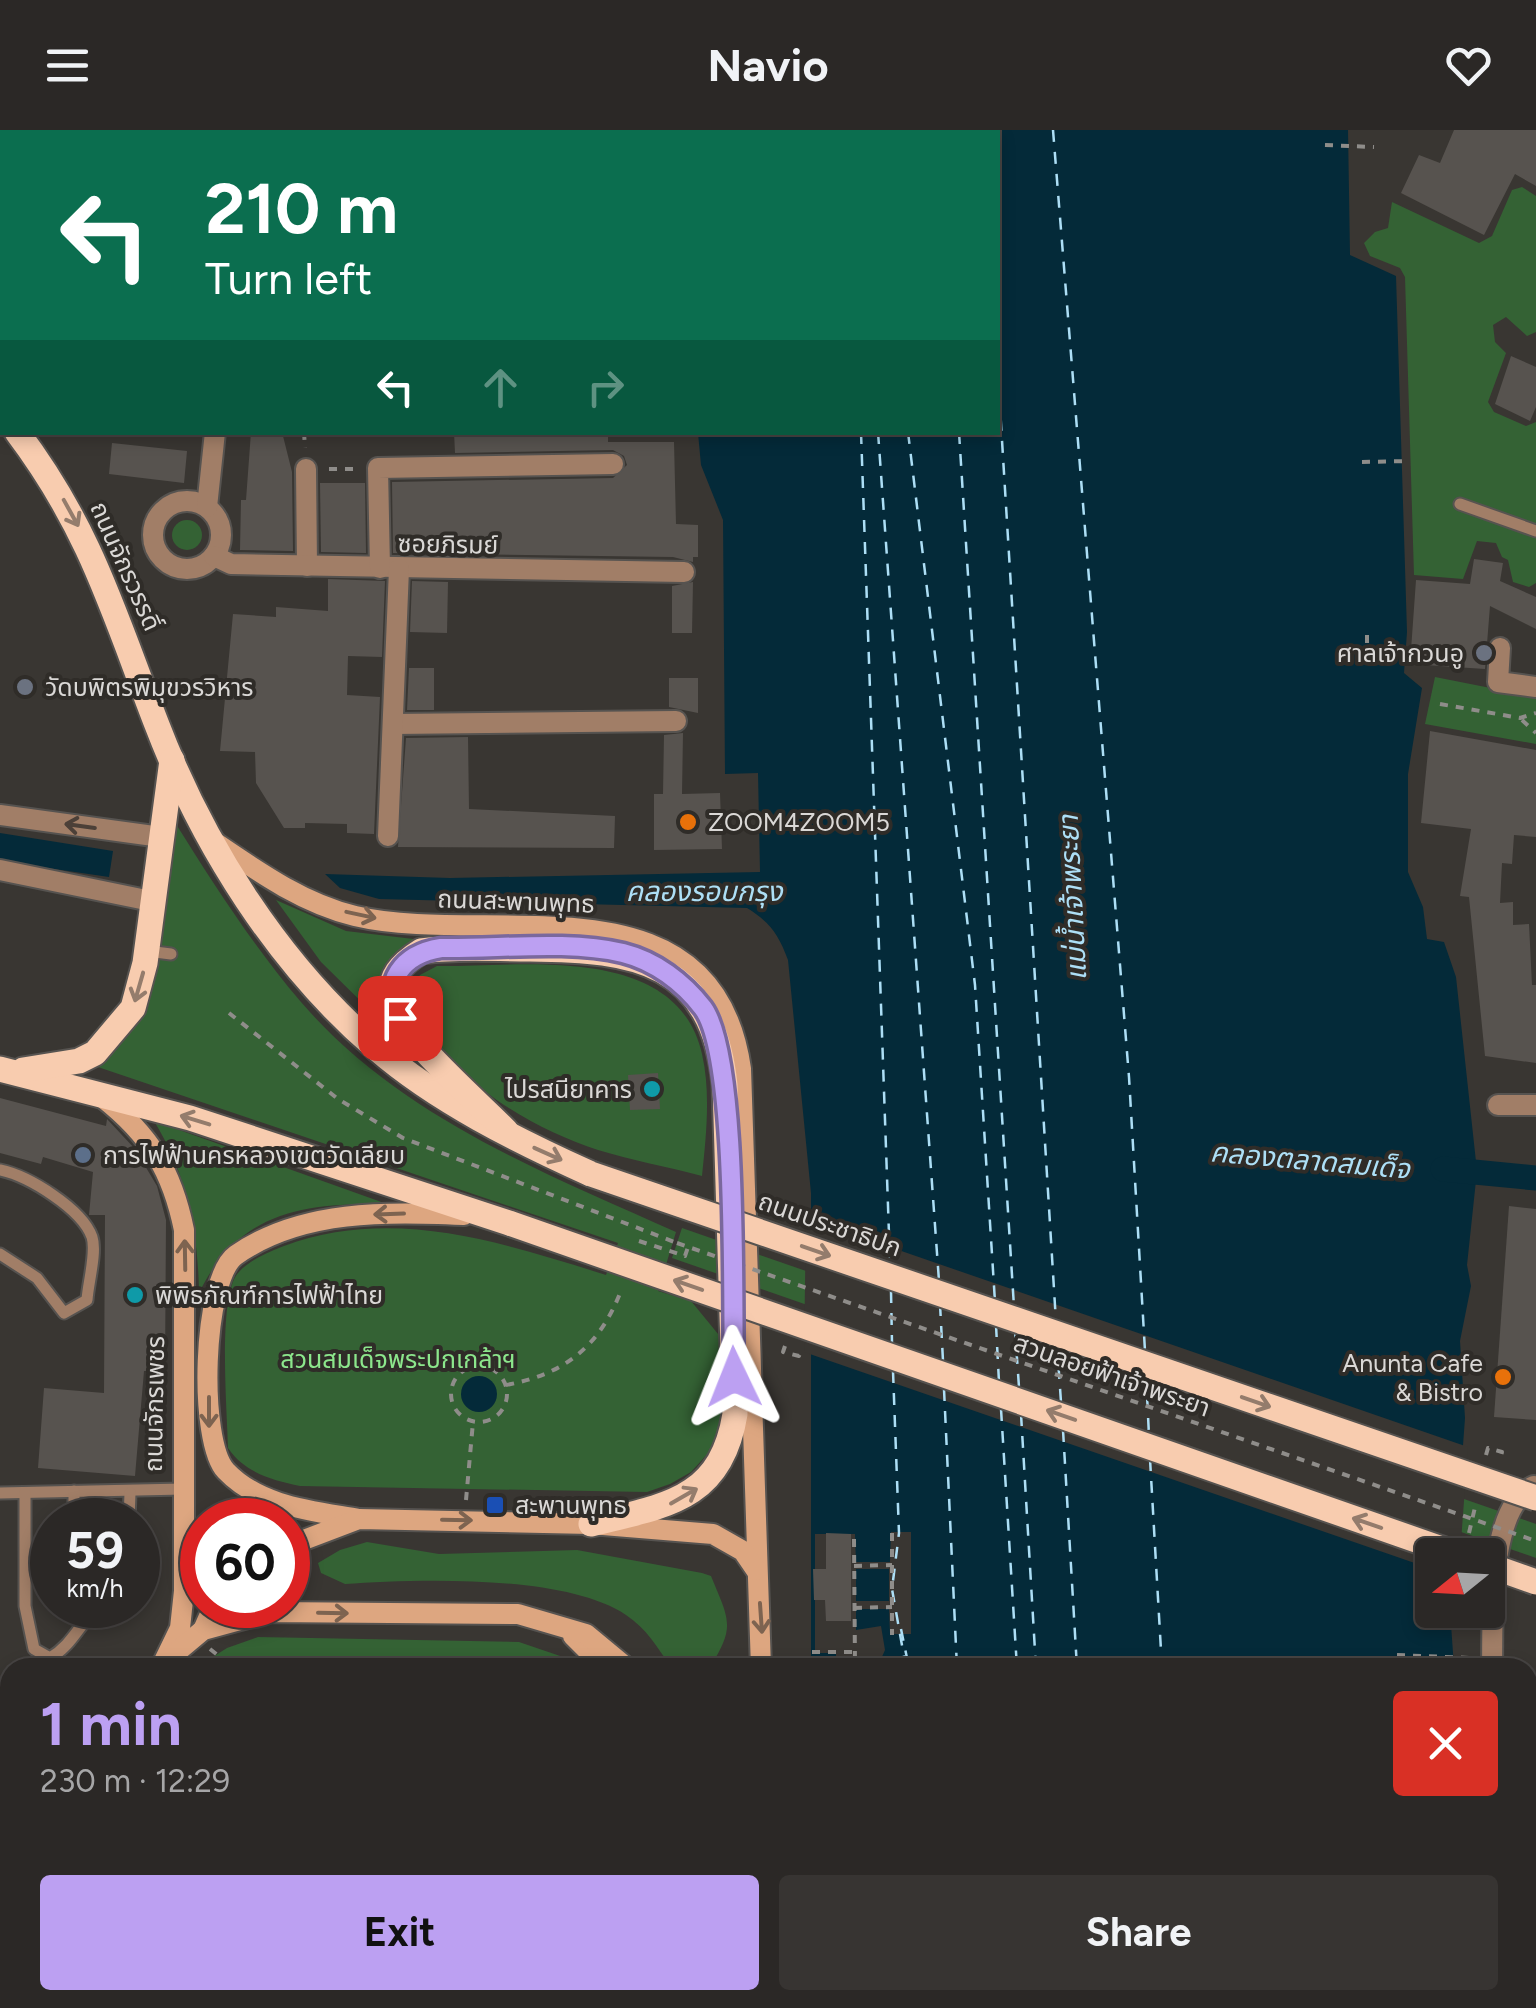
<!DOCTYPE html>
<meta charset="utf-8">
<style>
:root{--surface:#2b2826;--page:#373432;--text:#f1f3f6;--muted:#a6a6a7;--line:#474443;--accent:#bca0f2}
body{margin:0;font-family:Figtree,"Noto Sans Thai",sans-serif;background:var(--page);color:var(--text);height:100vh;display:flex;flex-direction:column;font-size:38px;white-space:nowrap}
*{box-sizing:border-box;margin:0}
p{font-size:32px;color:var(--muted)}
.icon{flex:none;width:55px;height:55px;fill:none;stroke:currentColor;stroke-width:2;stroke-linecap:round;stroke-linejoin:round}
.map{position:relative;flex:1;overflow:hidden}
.sheet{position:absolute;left:0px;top:1528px;width:1538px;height:352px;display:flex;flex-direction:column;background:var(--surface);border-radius:30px 30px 0 0;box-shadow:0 5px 15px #0003,0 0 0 2px var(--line)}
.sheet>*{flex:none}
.guide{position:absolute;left:0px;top:0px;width:1000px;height:305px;box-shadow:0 5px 15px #0003,0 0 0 2px var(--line);background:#0b6e4f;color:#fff;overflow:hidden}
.needle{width:65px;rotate:252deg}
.buttons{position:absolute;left:1415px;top:1408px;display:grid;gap:20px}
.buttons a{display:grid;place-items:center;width:90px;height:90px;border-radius:10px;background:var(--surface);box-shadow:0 5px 15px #0003,0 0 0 2px var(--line);font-size:50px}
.speed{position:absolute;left:30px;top:1368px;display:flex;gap:20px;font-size:50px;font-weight:700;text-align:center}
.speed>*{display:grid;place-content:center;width:130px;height:130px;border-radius:50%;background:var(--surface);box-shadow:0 5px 15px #0003,0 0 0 2px var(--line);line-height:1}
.speed small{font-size:25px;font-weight:400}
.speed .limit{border:15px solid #d22;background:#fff;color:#111}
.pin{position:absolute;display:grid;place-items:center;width:85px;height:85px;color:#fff;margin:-42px;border-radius:20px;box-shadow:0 5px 15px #0006}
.me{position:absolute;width:110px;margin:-55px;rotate:358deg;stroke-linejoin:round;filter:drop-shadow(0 0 8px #0008)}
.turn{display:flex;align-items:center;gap:35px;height:210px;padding:0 40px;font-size:45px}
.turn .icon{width:130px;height:130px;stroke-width:2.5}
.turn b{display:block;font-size:70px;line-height:85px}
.lanes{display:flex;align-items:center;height:95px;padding:0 40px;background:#0003;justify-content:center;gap:50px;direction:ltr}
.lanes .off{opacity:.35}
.round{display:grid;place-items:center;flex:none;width:105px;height:105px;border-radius:10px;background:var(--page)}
.summary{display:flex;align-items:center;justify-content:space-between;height:170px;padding:0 40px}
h1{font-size:60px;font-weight:700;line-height:75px;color:var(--accent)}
.primary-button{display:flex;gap:20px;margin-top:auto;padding:20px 40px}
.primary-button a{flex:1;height:115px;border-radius:10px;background:var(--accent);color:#111;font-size:40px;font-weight:700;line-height:115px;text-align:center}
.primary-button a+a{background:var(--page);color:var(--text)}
header{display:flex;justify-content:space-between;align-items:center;height:130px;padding:0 40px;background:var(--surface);font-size:45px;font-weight:700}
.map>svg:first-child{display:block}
.green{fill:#346234}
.water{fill:#042a39}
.pier{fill:#393632;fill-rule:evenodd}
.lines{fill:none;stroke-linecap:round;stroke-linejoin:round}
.canal{stroke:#042a39;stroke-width:25}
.ferry{stroke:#addff6;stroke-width:2.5;stroke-dasharray:12 10;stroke-linecap:butt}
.building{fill:#57534f}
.lane-casing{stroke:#565350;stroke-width:15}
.street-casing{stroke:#565350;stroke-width:24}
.secondary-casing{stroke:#565350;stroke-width:24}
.primary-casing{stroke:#565350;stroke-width:29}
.path{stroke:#8f8d8a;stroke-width:4;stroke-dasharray:8 8;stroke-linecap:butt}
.lane{stroke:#a17e67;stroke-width:11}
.street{stroke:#a17e67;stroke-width:20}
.secondary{stroke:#dda680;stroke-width:20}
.primary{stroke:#f8ccaf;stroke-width:25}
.primary-bridge-casing{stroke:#565350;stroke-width:29;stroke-linecap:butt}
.path-bridge{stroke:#8f8d8a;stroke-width:4;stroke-dasharray:8 8;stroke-linecap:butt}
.primary-bridge{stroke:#f8ccaf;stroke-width:25}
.oneway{stroke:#947c6c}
.oneway2{stroke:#4c4038}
.oneway3{stroke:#7d6350}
.route-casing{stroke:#7a689d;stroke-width:25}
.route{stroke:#bca0f2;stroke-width:18}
.worship-dot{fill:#6b7280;stroke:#2f2c28;stroke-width:4}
.food-dot{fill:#e8710a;stroke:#2f2c28;stroke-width:4}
.culture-dot{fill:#0f9aa8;stroke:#2f2c28;stroke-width:4}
.service-dot{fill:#5c6f8a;stroke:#2f2c28;stroke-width:4}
.transit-dot{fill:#1a4fb4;stroke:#2f2c28;stroke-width:4}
.labels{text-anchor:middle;stroke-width:8;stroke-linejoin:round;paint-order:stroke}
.street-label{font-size:25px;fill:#dad8d6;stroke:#2f2c28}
.poi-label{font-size:25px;fill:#dad8d6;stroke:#2f2c28;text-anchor:start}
.park-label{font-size:25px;fill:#8ce78c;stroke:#2f2c28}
.water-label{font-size:28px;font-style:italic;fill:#addff6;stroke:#2f2c28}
</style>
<header><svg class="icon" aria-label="menu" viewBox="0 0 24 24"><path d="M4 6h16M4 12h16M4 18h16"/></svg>Navio<svg class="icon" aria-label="heart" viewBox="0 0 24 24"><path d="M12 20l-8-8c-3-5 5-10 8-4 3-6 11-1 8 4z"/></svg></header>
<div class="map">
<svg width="1536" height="1878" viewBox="0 0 1536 1878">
<rect width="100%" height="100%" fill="#393632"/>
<!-- green -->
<g class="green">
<polygon points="1522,57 1536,66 1536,202 1527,206 1506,187 1493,195 1495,212 1506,223 1488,272 1494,282 1526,296 1536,292 1536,453 1529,457 1513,452 1508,430 1502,427 1496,413 1477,411 1463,449 1414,445 1405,147 1400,138 1370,126 1364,113 1375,102 1388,98 1392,72 1479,113 1492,106 1512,60"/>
<circle cx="187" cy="405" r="15"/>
<polygon points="1435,547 1536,567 1536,614 1425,594"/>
<path d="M174 691C213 753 253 816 301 872 399 986 542 1042 676 1102L658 1161 691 1171 723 1210 726 1287 713 1318 691 1342 670 1354 647 1362 300 1356C272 1350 245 1343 228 1318 227 1278 219 1183 234 1149 242 1133 268 1122 284 1116 393 1076 500 1112 606 1145L618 1113 92 935 110 918Z"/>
<polygon points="276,770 346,801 422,810 381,851 384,894 321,832"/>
<path d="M437 836C521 837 677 812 702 924 711 963 706 1007 702 1046 669 1037 630 1030 598 1020 524 996 432 940 410 860L420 845Z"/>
<path d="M154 991 387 1074C303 1073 239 1081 199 1163 198 1100 187 1045 154 991Z"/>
<polygon points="682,1098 1536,1394 1536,1428 672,1128"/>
<path d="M367 1412 439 1424 577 1420 702 1443 711 1446C729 1490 736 1496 710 1537H671C657 1517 647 1499 626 1485 565 1444 417 1449 345 1454L321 1443 318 1433 340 1420Z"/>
<polygon points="258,1507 519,1512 566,1528 576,1537 197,1537 227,1518"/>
</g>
<!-- water -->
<g class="water">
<path d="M657 0H1348L1350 125 1396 146 1407 502 1404 543 1422 558 1408 644V742L1423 777 1427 809 1444 812 1456 847 1477 1041 1467 1135 1471 1156 1460 1211 1465 1288 1455 1425H1432V1480H1450L1454 1537H811V1063L788 830C779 805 770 792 747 778L379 769 340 758 325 744 450 748 760 742 758 643 725 644 723 390 701 335 698 303 998 302V2Z"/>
<polygon points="0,703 113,721 109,747 0,731"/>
<circle cx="479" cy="1264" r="18"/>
<rect x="810" y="1870" width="628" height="8"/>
</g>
<!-- pier -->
<g class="pier">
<polygon points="806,1088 1468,1317 1460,1425 1432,1425 1432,1439 804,1222"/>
<path d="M891 1402H911V1504H890L889 1479H856V1500L881 1496 885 1520 881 1529H858V1537H836V1523H815V1404H855L856 1432H890ZM856 1439H889V1471H856Z"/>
</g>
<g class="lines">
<!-- canal -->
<polyline class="canal" points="1443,1039 1536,1048"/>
<!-- ferry -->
<g class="ferry">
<polyline points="818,0 819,2"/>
<polyline points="833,0 833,2"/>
<polyline points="871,0 871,2"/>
<polyline points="940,0 940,2"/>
<polyline points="982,0 983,2"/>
<polyline points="1053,0 1129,947 1145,1221"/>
<polyline points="998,245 1056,1192"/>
<polyline points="861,302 890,1133"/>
<polyline points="878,302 939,1151"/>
<polyline points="908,302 975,855 995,1172"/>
<polyline points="959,302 1014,1177"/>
<polyline points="891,1161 892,1213"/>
<polyline points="940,1174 943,1231"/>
<polyline points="996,1195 999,1252"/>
<polyline points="1015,1200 1019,1257"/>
<polyline points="1057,1215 1061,1272"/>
<polyline points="893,1241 899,1403 892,1459 906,1538"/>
<polyline points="1146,1244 1149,1306"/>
<polyline points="944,1259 957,1538"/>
<polyline points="1001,1279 1017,1538"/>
<polyline points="1021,1284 1036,1538"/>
<polyline points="1063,1300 1077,1538"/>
<polyline points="1150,1329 1162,1538"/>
<polyline points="901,1499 909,1538"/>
<polyline points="954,1870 954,1878"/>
<polyline points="962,1870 962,1878"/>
<polyline points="972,1870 973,1878"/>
<polyline points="1037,1870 1037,1878"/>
<polyline points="1057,1870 1058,1878"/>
<polyline points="1098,1870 1098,1878"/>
<polyline points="1180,1870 1181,1878"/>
</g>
</g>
<!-- building -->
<g class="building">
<polygon points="1454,0 1536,0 1536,56 1515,44 1484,105 1401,63 1419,25 1440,33"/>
<polygon points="1511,226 1536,237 1536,277 1530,291 1495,274"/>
<polygon points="251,302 282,302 292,342 293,421 240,420 241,370 246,370"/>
<polygon points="454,302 608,302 608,312 674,312 676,394 698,395 698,427 693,427 693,432 673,427 393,423 392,352 613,348 627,335 624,326 613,320 455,323"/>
<polygon points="112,313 187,321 184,353 109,344"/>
<polygon points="320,353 365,353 366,423 321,422"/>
<polygon points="1474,429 1503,433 1500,451 1536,467 1536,499 1490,476 1485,539 1410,534 1416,450 1470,454"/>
<polygon points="328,449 385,451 382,527 348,526 347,565 380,567 374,704 347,703 347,694 305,693 305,698 284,698 256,653 255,622 220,621 233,484 276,487 276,477 328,481"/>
<polygon points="412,451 448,452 447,503 410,502"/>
<polygon points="693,452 692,503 672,503 672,456"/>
<polygon points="409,538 434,538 434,580 407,580"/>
<polygon points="669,548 698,548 698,583 669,577"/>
<polygon points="1430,601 1536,620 1536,707 1514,705 1512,734 1502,733 1500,773 1513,772 1513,795 1529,794 1532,855 1536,855 1536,933 1485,926 1469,767 1460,766 1471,699 1421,693"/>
<polygon points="683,603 682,664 720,663 722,719 654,720 654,664 663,664 664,605"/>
<polygon points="468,607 469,679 615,686 614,718 398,717 406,608"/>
<polygon points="658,943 660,979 630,980 628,945"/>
<polygon points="0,968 106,996 107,989 135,1019 157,1056 166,1090 165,1241 144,1241 135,1346 38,1338 44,1258 104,1263 105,1085 89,1085 93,1042 43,1027 41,1034 0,1023"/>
<polygon points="1509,1076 1536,1079 1536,1290 1494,1287"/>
<polygon points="826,1403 851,1404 851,1491 826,1491 825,1470 814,1470 813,1439 826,1439"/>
</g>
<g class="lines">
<!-- lane casing -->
<g class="lane-casing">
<g id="lane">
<polyline points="1460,374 1536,401"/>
<polyline points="147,821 171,824"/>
<path d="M0 1040C29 1046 82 1079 92 1107 97 1122 88 1153 87 1170L64 1183 37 1148 0 1124"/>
<polyline points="0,1363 183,1359"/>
<path d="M25 1363V1476L34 1519 50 1528C74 1514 80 1491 101 1475"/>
<polyline points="74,1390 74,1361"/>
<polyline points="129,1390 130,1363"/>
<polyline points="1504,1870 1504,1878"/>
</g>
</g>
<!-- street casing -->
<g class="street-casing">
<g id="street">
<polyline points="29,2 32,0"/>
<polyline points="251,2 251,0"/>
<polyline points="0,25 2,23"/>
<polyline points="306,339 307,436"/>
<circle cx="187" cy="405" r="34"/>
<polyline points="207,377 215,302"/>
<polyline points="214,426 231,434 684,442"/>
<polyline points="380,438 378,338 613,334"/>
<polyline points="1500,518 1498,552 1536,557"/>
<polyline points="393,594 676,591"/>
<polyline points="0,685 161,707"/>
<polyline points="388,706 399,439"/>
<polyline points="0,740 151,771"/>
<polyline points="1498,975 1536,975"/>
<path d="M1492 1538C1493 1493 1487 1377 1534 1356"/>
<polyline points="1528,1831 1536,1835"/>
<polyline points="756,1870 756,1878"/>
</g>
</g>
<!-- secondary casing -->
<g class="secondary-casing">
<g id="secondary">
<path d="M213 711C257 741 302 773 355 786 489 818 713 739 741 939L761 1538"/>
<path d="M103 968C150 1005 172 1041 184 1100V1461L180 1498 163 1533"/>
<path d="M359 1389C314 1381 260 1377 226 1341 198 1312 202 1149 236 1125 302 1079 387 1082 464 1085"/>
<polyline points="288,1416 359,1389 591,1394 713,1404 743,1421 756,1440"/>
<polyline points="203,1500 214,1475"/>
<polyline points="573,1506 605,1538"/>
<polyline points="172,1526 203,1500 270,1482 518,1484 586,1504 627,1538"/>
<polyline points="0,1618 10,1618"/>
<polyline points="1528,1638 1536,1638"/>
<polyline points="190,1878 191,1870"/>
<polyline points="218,1878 224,1870"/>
</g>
</g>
<!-- primary casing -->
<g class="primary-casing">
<g id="primary">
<polyline points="0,281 2,284"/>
<path d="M17 302C91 400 114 484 157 595 203 715 278 834 376 918 437 971 518 1011 591 1044"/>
<polyline points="0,939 190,988 512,1094"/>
<polyline points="23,940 79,931 95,923 133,878 145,833 172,630"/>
<path d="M506 1001C481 975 398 903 392 872 387 847 402 833 421 821 457 816 494 819 530 819 636 820 712 831 725 955L735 1284C721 1371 664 1376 591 1394"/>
</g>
</g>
<!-- path -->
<g class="path">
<polyline points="1325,15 1374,17"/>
<polyline points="304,302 305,318"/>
<polyline points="1362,332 1409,331"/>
<polyline points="329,339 355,339"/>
<polyline points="1367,505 1367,535"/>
<polyline points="1366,523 1410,527"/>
<polyline points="1440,574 1520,588 1536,583"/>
<polyline points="1522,590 1536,603"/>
<polyline points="229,883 338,969 403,1008 677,1113"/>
<polyline points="791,1087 793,1077 808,1081 805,1095"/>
<polyline points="639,1111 685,1126 688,1117"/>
<polyline points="785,1216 783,1222 799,1226 801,1219"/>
<circle cx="479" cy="1264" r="28"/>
<path d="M506 1255C566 1244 601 1215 622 1158"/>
<polyline points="1486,1325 1488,1318 1502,1322 1500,1330"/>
<polyline points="466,1370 473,1292"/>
<polyline points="892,1403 892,1505"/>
<polyline points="1469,1403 1476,1373"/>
<polyline points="854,1409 855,1536"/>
<polyline points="854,1436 892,1435"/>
<polyline points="854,1478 892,1477"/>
<polyline points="210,1519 234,1538"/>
<polyline points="812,1522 855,1522"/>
<polyline points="1397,1525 1472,1528"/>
<polyline points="234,1537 258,1538"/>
<polyline points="1528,1586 1536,1586"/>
<polyline points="1528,1687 1536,1687"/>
<polyline points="1446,1870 1446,1878"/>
</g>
<!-- lane -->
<use href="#lane" class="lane"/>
<!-- street -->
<use href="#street" class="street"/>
<!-- secondary -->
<use href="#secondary" class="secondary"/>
<!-- primary -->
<use href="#primary" class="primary"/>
<!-- primary-bridge casing -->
<g class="primary-bridge-casing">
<g id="primary-bridge">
<polyline points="591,1044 1536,1368"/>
<polyline points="512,1094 1459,1425"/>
<polyline points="1488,1435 1536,1452"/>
</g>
</g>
<!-- path-bridge -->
<polyline class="path-bridge" points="677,1113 1536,1411"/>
<!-- primary-bridge -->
<use href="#primary-bridge" class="primary-bridge"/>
</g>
<!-- one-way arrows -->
<defs><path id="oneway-shaft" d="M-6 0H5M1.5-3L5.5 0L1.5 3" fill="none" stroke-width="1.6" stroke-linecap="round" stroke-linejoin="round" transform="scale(2.5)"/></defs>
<g class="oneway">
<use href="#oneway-shaft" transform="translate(71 383) rotate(61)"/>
<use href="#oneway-shaft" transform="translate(139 857) rotate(106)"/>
<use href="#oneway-shaft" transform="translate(195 990) rotate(-163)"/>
<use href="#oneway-shaft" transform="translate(548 1024) rotate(24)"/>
<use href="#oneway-shaft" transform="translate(816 1121) rotate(19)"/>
<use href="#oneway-shaft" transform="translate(688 1155) rotate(-161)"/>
<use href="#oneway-shaft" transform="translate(1256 1272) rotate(19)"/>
<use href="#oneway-shaft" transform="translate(1061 1285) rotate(-161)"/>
<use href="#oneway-shaft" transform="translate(684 1366) rotate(-30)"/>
<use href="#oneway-shaft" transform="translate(1367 1393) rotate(-161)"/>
</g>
<use class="oneway2" href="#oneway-shaft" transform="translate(80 696) rotate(-172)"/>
<g class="oneway3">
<use href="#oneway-shaft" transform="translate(361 785) rotate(12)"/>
<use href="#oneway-shaft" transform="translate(389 1084) rotate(178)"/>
<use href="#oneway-shaft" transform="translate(185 1125) rotate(-91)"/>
<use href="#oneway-shaft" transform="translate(209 1282) rotate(90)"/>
<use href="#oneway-shaft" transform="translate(457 1390) rotate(1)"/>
<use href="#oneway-shaft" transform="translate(333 1483) rotate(1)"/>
<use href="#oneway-shaft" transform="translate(761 1488) rotate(86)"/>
</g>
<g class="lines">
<!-- route casing -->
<g class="route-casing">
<path id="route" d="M400 888C380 852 403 824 441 818 499 819 567 810 623 823 655 831 683 852 703 878 739 927 732 1175 734 1247"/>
</g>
<!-- route -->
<use href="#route" class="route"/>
</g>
<!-- markers -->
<g class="worship-dot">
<circle cx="1484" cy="523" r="10"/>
<circle cx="25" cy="557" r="10"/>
</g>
<g class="food-dot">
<circle cx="688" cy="692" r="10"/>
<circle cx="1503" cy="1247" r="10"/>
</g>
<g class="culture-dot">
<circle cx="652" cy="959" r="10"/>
<circle cx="135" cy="1165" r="10"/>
</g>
<circle class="service-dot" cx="83" cy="1025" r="10"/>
<rect class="transit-dot" x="485" y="1365" width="20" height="20" rx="5"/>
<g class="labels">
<!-- street labels -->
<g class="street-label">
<text transform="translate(448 414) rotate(1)" y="9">ซอยภิรมย์</text>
<text transform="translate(126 436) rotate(66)" y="9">ถนนจักรวรรดิ์</text>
<text transform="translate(516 771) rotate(2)" y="9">ถนนสะพานพุทธ</text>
<text transform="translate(830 1094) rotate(19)" y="9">ถนนประชาธิปก</text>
<text transform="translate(1112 1245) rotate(19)" y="9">สวนลอยฟ้าเจ้าพระยา</text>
<text transform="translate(154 1274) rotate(-89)" y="9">ถนนจักรเพชร</text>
</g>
<!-- poi labels -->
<g class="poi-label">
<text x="1464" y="532" text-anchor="end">ศาลเจ้ากวนอู</text>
<text x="45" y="566">วัดบพิตรพิมุขวรวิหาร</text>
<text x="708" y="701">ZOOM4ZOOM5</text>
<text x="632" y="968" text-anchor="end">ไปรสนียาคาร</text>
<text x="103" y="1034">การไฟฟ้านครหลวงเขตวัดเลียบ</text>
<text x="155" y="1174">พิพิธภัณฑ์การไฟฟ้าไทย</text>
<text x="1483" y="1242" text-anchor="end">Anunta Cafe<tspan x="1483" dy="29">&amp; Bistro</tspan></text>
<text x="515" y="1384">สะพานพุทธ</text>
</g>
<!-- park labels -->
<g class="park-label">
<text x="398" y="1238">สวนสมเด็จพระปกเกล้าฯ</text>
</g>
<!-- water labels -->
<g class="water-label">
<text x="704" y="771">คลองรอบกรุง</text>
<text transform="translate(1072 768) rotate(-93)" y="10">แม่น้ำเจ้าพระยา</text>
<text transform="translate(1310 1030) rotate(5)" y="10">คลองตลาดสมเด็จ</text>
</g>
</g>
</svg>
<div class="buttons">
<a><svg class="needle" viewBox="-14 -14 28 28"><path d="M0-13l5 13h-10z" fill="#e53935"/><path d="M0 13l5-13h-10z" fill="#a6a6a7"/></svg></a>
</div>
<div class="speed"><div>59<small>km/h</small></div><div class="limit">60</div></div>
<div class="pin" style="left:400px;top:888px;background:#d93025"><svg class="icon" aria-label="arrive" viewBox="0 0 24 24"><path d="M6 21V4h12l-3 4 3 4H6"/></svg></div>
<svg class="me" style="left:734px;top:1247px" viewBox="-20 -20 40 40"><path d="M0-17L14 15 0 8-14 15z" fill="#bca0f2" stroke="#fff" stroke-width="4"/></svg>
<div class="guide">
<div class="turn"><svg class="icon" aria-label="left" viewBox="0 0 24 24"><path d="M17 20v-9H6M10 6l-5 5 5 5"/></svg><div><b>210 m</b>Turn left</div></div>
<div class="lanes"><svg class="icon" aria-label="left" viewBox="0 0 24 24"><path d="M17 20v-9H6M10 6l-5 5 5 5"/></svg><svg class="icon off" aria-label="ahead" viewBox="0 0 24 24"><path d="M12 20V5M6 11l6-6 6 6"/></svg><svg class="icon off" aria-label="right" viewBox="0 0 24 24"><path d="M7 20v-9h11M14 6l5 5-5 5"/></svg></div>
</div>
<section class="sheet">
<div class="summary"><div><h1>1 min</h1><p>230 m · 12:29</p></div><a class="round" style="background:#d93025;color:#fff"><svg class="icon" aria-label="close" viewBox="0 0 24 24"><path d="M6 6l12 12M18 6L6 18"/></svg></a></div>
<div class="primary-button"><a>Exit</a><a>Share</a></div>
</section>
</div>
